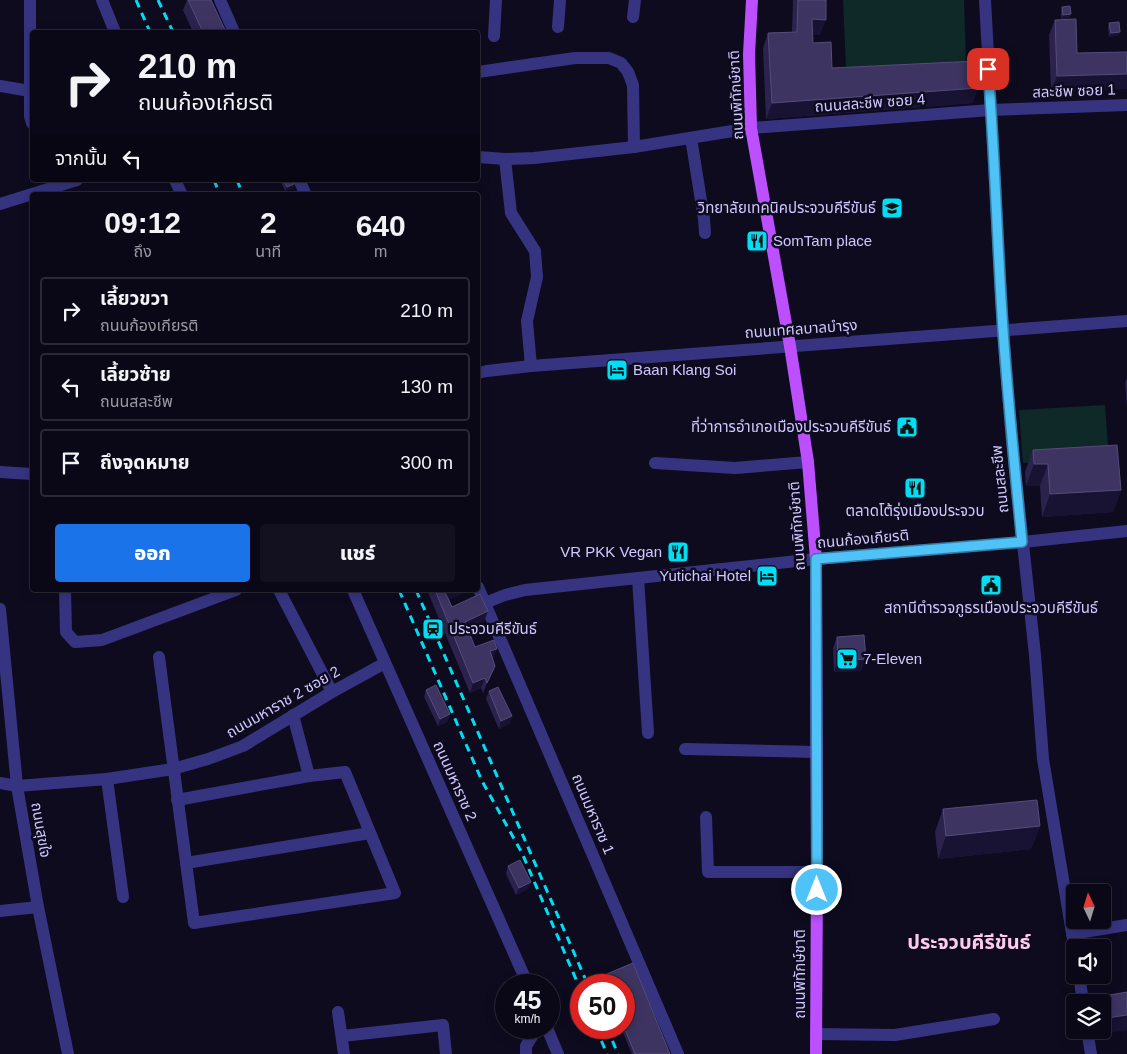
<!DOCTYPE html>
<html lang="th">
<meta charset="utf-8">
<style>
:root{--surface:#0a0817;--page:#131120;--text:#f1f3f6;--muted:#999aa1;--line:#2a2936;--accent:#1a73e8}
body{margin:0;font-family:Helvetica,"Noto Sans Thai",sans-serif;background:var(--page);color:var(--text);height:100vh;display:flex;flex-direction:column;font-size:19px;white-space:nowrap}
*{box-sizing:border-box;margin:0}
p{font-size:16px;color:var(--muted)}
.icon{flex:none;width:28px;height:28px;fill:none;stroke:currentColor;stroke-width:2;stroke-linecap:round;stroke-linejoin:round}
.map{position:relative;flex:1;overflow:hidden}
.drawer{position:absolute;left:30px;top:192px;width:450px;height:400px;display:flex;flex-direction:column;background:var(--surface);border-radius:5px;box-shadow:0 2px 12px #0003,0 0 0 1px var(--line)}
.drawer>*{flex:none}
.banner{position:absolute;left:30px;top:30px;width:450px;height:152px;border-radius:5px;box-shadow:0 2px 12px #0003,0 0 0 1px var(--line);background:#0a0817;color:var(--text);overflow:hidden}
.needle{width:32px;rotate:356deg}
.fabs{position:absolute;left:1066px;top:884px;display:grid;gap:10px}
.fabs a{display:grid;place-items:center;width:45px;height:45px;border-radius:5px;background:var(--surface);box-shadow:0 2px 12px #0003,0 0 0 1px var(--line);font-size:25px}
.speed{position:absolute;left:495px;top:974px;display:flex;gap:10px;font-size:25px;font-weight:700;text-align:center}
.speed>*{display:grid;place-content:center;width:65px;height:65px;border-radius:50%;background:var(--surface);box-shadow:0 2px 12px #0003,0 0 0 1px var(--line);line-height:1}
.speed small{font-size:12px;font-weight:400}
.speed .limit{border:8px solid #d22;background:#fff;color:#111}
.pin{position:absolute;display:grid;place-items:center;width:42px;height:42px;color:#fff;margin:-21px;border-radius:10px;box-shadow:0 2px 8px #0006}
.me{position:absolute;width:55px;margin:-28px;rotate:0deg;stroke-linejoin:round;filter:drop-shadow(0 0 4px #0008)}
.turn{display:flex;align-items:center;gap:18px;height:105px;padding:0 25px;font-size:22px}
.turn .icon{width:65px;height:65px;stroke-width:2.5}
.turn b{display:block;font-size:35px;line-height:42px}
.then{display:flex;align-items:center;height:48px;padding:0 25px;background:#0003;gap:10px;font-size:19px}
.eta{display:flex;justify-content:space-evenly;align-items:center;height:85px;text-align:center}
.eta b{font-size:30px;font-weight:800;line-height:35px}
.action{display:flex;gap:10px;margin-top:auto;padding:10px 25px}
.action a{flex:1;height:58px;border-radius:5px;background:var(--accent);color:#fff;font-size:20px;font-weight:800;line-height:58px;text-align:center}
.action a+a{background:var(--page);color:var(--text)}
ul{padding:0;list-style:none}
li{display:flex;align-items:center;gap:15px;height:68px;margin:0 10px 8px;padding:0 15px;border:2px solid var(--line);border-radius:5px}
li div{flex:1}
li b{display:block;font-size:19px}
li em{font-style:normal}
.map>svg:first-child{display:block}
.green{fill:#0e2928}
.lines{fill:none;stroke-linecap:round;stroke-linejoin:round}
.minor{stroke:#363480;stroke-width:12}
.major{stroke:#bc50ff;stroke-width:12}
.rail{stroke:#00def4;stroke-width:3;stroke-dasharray:8 6;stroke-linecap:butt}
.wall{fill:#2b234e}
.shaded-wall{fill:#181233}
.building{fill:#3d3461;stroke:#544c7a}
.route-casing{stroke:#337fa1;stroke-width:12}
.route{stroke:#4fc3f7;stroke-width:9}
.labels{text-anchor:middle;stroke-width:5;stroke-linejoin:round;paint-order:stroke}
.street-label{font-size:15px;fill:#cfc9ff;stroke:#0e0b1f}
.poi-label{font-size:15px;fill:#cfc9ff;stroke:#0e0b1f;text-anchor:end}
.district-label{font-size:20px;font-weight:bold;fill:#ffcbec;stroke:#0e0b1f}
</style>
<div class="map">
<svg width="1127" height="1054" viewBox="0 0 1127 1054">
<rect width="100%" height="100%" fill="#0e0b1f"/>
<!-- green -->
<g class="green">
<polygon points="843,0 964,0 966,62 846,67"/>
<polygon points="1105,405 1109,460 1023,463 1019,410"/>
</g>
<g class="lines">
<!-- minor -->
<g class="minor">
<polyline points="30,0 30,116 32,123"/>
<polyline points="102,0 115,32"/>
<polyline points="220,0 234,32"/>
<polyline points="985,0 1003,330 1012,442 1035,655 1043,759 1075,951"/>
<polyline points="633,17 635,0"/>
<polyline points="558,27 560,0"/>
<polyline points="494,36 496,0"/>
<polyline points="478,72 575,58 609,58 621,63 628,72 633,85 634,147"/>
<polyline points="0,86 30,91"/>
<polyline points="691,138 704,219 705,233"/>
<polyline points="478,157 505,159 534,158 634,147 751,128 991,110 1127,105"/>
<polyline points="505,159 511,213 535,251 537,277 527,321 531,366"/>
<polyline points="175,180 182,195"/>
<polyline points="299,180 306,195"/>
<polyline points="0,204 77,180"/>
<polyline points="478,373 487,371 531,366 1127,321"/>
<polyline points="655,463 735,468 808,462"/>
<polyline points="0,472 32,474"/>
<polyline points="638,578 648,733"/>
<polyline points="478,587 678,1054"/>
<polyline points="65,590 66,632 75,642 102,640 236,590"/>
<polyline points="279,590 332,692"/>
<polyline points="353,590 528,985"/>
<polyline points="485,603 505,595 525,590 638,578 816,559 1023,542 1127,531"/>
<polyline points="0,609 17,786 38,907 68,1054"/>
<polyline points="159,657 194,923 395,893 345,772 309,776"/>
<polyline points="685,749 816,752"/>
<polyline points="107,779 123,897"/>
<polyline points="0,783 17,786 107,779 173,769 208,759 243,746 332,692 385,663"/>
<polyline points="177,800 309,776 293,715"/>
<polyline points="706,817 708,872 817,872"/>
<polyline points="186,863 370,833"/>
<polyline points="0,911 38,907"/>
<polyline points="1072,934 1127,925"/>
<polyline points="1079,975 1083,1002"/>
<polyline points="338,1012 344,1054"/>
<polyline points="547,1028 558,1054"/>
<polyline points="1087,1030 1091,1054"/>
<polyline points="816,1034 895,1035 994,1019"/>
<polyline points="342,1036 443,1025 446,1054"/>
<polyline points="526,1054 526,1046 537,1028"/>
</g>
<!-- major -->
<polyline class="major" points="752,0 749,54 751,128 790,346 808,462 816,559 817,872 816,1054"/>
<!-- rail -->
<g class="rail">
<polyline points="136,0 150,32"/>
<polyline points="158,0 173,32"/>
<polyline points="214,180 220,195"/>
<polyline points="237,180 243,195"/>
<polyline points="399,590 482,781 522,853 581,991"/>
<polyline points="416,590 588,985"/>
<polyline points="596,1028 607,1054"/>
<polyline points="607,1028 618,1054"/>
</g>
</g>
<!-- wall -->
<g class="wall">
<polygon points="187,0 211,0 226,32 193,32 183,10"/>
<polygon points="793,0 826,0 820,35 813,35 813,43 832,68 973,103 766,119 763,48 768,33 792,32"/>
<polygon points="1062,7 1071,14 1069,18 1061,19 1061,10"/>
<polygon points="1055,20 1077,53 1051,91 1049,35"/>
<polygon points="1109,23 1119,35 1109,37 1108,27"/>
<polygon points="280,180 292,180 293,188 285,191"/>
<polygon points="1127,378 1127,408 1125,383"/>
<polygon points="1033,450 1121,490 1113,512 1042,517 1040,486 1026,486 1025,472"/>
<polygon points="427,590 471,590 449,599 452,607 484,622 468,629 475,647 493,659 492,659 495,666 483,693 481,688 470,693"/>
<polygon points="837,637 861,671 834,672 833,648"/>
<polygon points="426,690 450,714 447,722 438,726 424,697"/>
<polygon points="489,691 512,716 509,724 499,729 486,699"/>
<polygon points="943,809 1040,826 1031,849 938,859 935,832"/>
<polygon points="508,866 531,882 528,889 516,895 506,874"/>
<polygon points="633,963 670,1054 632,1054 621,1028 624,1028 624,985 603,985 601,980 602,976"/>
<polygon points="1127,992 1102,1034 1101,1030 1102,1030 1102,1002 1101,1002 1104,996"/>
</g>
<!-- shaded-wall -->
<g class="shaded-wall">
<polygon points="1071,14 1069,18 1061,19 1063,15"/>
<polygon points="812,19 826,20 820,35 806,35"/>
<polygon points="1120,32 1119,35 1109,37 1111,33"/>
<polygon points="1127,74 1127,89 1051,91 1057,76"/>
<polygon points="978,88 973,103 766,119 772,103"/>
<polygon points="294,184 293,188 285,191 287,187"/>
<polygon points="1034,464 1048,464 1040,486 1026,486"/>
<polygon points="1121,490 1113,512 1042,517 1050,494"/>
<polygon points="450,590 471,590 441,602 445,592"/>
<polygon points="488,611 484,622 462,632 465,622"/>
<polygon points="497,649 493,659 486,662 490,651"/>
<polygon points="866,659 861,671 834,672 838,661"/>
<polygon points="495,666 491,676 483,693 487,683"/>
<polygon points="485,678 481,688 470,693 473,683"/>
<polygon points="450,714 447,722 438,726 440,719"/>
<polygon points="512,716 509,724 499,729 501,721"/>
<polygon points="1040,826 1031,849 938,859 946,836"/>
<polygon points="531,882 528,889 516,895 519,888"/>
<polygon points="1127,1015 1127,1030 1102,1034 1107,1018"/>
</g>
<!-- building -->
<g class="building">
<polygon points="188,0 211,0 226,32 203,32"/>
<polygon points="798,0 826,0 826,20 812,19 813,43 831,42 832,68 977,61 978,88 772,103 768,33 797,32"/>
<polygon points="1070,6 1071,14 1063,15 1062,7"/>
<polygon points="1076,19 1077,53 1127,52 1127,74 1057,76 1055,20"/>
<polygon points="1119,22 1120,32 1111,33 1109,23"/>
<polygon points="283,180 292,180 294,184 287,187"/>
<polygon points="1117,445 1121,490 1050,494 1048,464 1034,464 1033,450"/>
<polygon points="435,590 450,590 445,592 452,607 480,594 488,611 465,622 475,647 494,640 497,649 490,651 495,666 487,683 485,678 473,683"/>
<polygon points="864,635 866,659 838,661 837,637"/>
<polygon points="436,685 450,714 440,719 426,690"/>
<polygon points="498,687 512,716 501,721 489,691"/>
<polygon points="1037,800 1040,826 946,836 943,809"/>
<polygon points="520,860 531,882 519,888 508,866"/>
<polygon points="633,963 670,1054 635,1054 624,1027 624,985 606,985 602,976"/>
<polygon points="1127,992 1127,1015 1107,1018 1104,996"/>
</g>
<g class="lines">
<!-- route casing -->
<g class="route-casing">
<path id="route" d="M817 890 816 559 1022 542C1015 471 1008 401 1003 330 997 243 995 156 988 69"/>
</g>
<!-- route -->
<use href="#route" class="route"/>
</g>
<!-- icons -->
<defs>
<g id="university-square" transform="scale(1.125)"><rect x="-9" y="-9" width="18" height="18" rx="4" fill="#00def4" stroke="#0e0b1f"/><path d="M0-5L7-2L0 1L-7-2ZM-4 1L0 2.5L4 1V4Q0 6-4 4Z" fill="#111"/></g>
<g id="restaurant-square" transform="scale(1.125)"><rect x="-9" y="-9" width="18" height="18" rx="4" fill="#00def4" stroke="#0e0b1f"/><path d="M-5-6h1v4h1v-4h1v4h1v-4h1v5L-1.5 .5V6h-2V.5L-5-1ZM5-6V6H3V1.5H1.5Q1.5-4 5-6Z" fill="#111"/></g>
<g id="hotel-square" transform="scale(1.125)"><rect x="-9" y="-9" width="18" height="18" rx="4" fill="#00def4" stroke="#0e0b1f"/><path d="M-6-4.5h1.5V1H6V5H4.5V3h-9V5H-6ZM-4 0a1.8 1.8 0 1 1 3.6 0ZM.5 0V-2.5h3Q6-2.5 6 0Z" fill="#111"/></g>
<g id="civic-square" transform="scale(1.125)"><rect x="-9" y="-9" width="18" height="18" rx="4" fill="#00def4" stroke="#0e0b1f"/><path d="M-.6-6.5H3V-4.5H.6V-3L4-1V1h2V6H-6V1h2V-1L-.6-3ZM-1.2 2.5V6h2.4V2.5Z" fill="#111"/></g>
<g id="station-square" transform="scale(1.125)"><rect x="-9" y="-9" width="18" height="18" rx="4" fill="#00def4" stroke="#0e0b1f"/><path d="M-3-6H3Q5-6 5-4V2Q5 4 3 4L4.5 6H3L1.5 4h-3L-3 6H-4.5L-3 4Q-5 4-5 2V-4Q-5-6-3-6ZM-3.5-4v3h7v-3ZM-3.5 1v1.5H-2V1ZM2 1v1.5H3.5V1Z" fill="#111"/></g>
<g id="supermarket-square" transform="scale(1.125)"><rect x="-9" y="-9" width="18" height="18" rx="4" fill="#00def4" stroke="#0e0b1f"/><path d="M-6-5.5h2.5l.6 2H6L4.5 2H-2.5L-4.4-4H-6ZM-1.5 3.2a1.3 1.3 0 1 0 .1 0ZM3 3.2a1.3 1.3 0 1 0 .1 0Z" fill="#111"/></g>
</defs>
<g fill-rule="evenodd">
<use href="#university-square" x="892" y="208"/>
<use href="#restaurant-square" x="757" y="241"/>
<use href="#hotel-square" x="617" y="370"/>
<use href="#civic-square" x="907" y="427"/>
<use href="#restaurant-square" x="915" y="488"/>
<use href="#restaurant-square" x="678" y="552"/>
<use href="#hotel-square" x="767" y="576"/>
<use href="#civic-square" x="991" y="585"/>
<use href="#station-square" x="433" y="629"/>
<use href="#supermarket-square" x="847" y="659"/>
</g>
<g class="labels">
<!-- street labels -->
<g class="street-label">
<text transform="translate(1074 91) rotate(-2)" y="5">สละชีพ ซอย 1</text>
<text transform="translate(736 95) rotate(-93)" y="5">ถนนพิทักษ์ชาติ</text>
<text transform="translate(870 103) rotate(-4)" y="5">ถนนสละชีพ ซอย 4</text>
<text transform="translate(801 329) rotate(-4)" y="5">ถนนเทศลบาลบำรุง</text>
<text transform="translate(1000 479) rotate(-96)" y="5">ถนนสละชีพ</text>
<text transform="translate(797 526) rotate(-94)" y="5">ถนนพิทักษ์ชาติ</text>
<text transform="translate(863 539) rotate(-5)" y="5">ถนนก้องเกียรติ</text>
<text transform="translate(283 702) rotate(-30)" y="5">ถนนมหาราช 2 ซอย 2</text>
<text transform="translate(455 781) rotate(66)" y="5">ถนนมหาราช 2</text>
<text transform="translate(593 814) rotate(67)" y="5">ถนนมหาราช 1</text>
<text transform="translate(41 830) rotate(80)" y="5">ถนนสุขใจ</text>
<text transform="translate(800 974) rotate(-90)" y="5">ถนนพิทักษ์ชาติ</text>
</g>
<!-- poi labels -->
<g class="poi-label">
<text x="876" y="213">วิทยาลัยเทคนิคประจวบคีรีขันธ์</text>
<text x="773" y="246" text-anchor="start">SomTam place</text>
<text x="633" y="375" text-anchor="start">Baan Klang Soi</text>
<text x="891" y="432">ที่ว่าการอำเภอเมืองประจวบคีรีขันธ์</text>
<text x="915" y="516" text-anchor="middle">ตลาดโต้รุ่งเมืองประจวบ</text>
<text x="662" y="557">VR PKK Vegan</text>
<text x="751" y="581">Yutichai Hotel</text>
<text x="991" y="613" text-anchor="middle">สถานีตำรวจภูธรเมืองประจวบคีรีขันธ์</text>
<text x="449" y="634" text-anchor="start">ประจวบคีรีขันธ์</text>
<text x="863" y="664" text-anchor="start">7-Eleven</text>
</g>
<!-- district labels -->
<g class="district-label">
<text x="969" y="949">ประจวบคีรีขันธ์</text>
</g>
</g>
</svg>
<div class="fabs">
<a><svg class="needle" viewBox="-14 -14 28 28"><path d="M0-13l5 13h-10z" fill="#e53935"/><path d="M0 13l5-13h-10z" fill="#999aa1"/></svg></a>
<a><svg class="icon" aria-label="sound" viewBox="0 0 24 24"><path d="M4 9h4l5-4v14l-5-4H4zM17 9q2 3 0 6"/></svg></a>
<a><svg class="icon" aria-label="layers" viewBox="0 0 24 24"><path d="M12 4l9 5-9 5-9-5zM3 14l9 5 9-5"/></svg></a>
</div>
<div class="speed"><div>45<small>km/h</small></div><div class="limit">50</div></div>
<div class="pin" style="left:988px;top:69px;background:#d93025"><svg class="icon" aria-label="arrive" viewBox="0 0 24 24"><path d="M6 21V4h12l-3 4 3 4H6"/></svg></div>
<svg class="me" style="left:817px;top:890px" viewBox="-20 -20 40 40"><circle r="17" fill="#4fc3f7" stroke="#fff" stroke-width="3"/><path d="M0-11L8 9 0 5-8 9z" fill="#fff"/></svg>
<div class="banner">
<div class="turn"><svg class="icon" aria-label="right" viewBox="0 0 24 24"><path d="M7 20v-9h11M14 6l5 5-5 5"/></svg><div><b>210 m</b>ถนนก้องเกียรติ</div></div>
<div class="then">จากนั้น<svg class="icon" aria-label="left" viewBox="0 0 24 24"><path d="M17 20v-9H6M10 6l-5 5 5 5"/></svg></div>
</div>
<section class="drawer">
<div class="eta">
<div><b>09:12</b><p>ถึง</p></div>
<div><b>2</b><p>นาที</p></div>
<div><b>640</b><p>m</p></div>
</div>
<ul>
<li><svg class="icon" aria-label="right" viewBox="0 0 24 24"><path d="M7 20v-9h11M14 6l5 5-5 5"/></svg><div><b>เลี้ยวขวา</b><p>ถนนก้องเกียรติ</p></div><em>210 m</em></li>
<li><svg class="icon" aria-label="left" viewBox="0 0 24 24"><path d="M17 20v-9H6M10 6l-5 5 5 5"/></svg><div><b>เลี้ยวซ้าย</b><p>ถนนสละชีพ</p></div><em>130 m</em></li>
<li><svg class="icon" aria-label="arrive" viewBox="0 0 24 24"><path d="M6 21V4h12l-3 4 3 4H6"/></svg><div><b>ถึงจุดหมาย</b></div><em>300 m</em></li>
</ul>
<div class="action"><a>ออก</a><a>แชร์</a></div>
</section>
</div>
